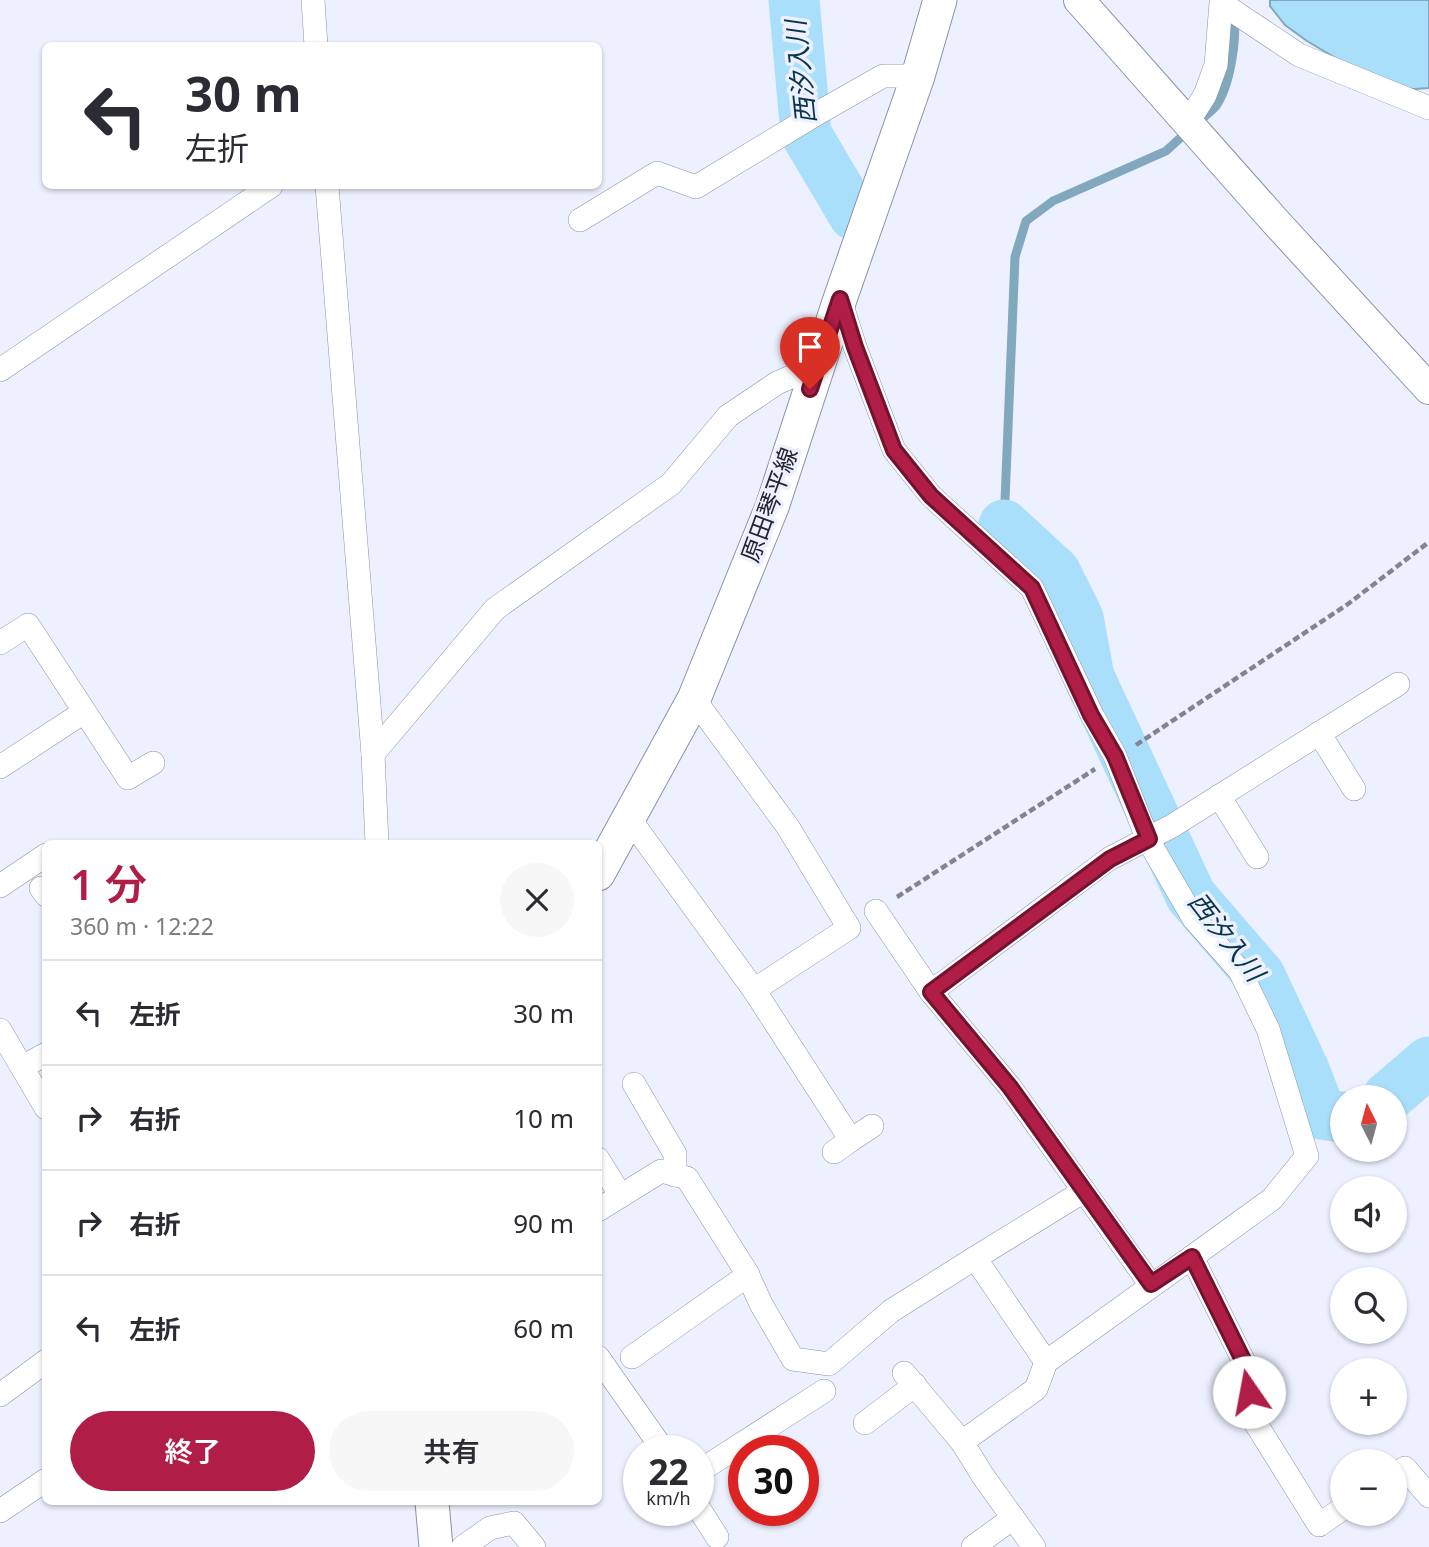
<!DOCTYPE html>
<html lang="ja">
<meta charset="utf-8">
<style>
:root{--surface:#fff;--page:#f7f7f7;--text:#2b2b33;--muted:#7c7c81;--line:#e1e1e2;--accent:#b01d47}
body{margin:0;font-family:"Noto Sans","Noto Sans JP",sans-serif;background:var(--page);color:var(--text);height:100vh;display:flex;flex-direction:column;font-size:26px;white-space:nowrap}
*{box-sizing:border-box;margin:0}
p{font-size:23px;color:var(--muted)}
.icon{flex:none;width:38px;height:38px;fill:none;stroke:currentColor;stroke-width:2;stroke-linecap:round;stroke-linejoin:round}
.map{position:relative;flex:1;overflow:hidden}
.panel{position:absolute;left:42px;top:840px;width:560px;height:665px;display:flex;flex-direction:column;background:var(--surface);border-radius:10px;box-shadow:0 2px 5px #0004}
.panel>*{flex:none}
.hud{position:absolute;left:42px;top:42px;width:560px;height:147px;border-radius:10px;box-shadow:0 2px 5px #0004;background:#fff;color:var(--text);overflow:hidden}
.needle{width:46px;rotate:354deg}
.buttons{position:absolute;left:1330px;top:1085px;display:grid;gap:14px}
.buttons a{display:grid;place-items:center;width:77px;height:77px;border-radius:50%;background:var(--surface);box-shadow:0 2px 5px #0004;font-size:35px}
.speed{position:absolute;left:623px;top:1435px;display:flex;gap:14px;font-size:35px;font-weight:700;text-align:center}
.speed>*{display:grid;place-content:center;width:91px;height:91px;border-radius:50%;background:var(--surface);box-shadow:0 2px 5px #0004;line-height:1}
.speed small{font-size:18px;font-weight:400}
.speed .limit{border:10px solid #d22;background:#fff;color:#111}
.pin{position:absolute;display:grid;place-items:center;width:60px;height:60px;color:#fff;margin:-72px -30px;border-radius:50% 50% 50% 0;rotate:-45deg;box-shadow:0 0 7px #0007}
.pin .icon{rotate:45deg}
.me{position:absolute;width:77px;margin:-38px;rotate:348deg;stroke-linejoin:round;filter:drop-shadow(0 0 5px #0008)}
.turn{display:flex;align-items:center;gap:24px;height:147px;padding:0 28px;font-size:32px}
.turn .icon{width:91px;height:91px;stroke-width:2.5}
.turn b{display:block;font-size:49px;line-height:60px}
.round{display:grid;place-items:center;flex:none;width:74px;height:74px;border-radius:37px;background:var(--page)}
.head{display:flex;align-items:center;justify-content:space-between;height:119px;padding:0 28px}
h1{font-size:42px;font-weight:600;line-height:52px;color:var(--accent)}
.primary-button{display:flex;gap:14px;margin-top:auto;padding:14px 28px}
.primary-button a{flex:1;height:80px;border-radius:42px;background:var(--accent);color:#fff;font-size:28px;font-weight:600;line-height:80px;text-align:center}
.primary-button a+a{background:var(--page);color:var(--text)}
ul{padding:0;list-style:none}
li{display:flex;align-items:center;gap:21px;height:105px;padding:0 28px;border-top:2px solid var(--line)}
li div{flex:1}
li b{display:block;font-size:26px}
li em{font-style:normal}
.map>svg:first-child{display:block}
.water{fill:#aadffc;stroke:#82a8be;stroke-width:2}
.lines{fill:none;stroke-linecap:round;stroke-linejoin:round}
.stream{stroke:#82a8be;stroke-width:9}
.river{stroke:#aadffc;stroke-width:51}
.minor-casing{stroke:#8c92a7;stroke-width:24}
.tertiary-casing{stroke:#8c92a7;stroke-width:32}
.secondary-casing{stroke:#8c92a7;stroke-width:35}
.path{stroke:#828490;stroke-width:4.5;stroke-dasharray:7 3.5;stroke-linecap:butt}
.minor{stroke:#fff;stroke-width:23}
.tertiary{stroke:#fff;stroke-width:30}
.secondary{stroke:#fff;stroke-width:33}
.route-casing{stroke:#72132e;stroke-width:18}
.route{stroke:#b01d47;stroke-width:12}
.labels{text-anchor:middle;stroke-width:7;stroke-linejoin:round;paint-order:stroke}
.street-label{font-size:24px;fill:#24262f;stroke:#edf1ff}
.water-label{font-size:26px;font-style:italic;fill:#08354a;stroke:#edf1ff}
</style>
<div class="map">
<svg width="1429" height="1547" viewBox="0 0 1429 1547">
<rect width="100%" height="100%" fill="#edf1ff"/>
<!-- water -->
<polygon class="water" points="1270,0 1429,0 1429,88 1401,90 1366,76 1307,41 1285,25 1270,6"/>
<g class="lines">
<!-- stream -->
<g class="stream">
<path d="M1199 121C1205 116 1212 111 1216 106 1230 86 1237 40 1234 16"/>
<polyline points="1004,525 1015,257 1026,221 1053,201 1166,151 1189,130"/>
</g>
<!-- river -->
<g class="river">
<polyline points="794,0 806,134 854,215"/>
<polyline points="1004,525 1055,572 1078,618 1089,677 1191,896 1260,976 1304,1070 1321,1114 1342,1117"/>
<polyline points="1388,1097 1429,1062"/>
</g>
<!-- minor casing -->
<g class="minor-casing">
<g id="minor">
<polyline points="313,0 316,46"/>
<polyline points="1188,122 1205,95 1216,65 1221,3 1299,55 1429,108"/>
<polyline points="327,186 373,754 377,844"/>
<polyline points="580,220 657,173 696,187 818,113 883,76 918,76"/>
<polyline points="840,299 855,347 894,450 931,496 1032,588 1092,715 1115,756 1148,840 1194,919 1240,971 1268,1029 1307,1156 1272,1199 1192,1257 1246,1366 1253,1419 1319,1525 1342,1509"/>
<polyline points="0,370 271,186"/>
<polyline points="0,643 28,625 128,778 153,763"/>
<polyline points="694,699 788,827 849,928 754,990"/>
<polyline points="1319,733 1354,789"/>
<polyline points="373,754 495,609 671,484 728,416 777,383 818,365"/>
<polyline points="0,767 84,712"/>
<polyline points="1219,796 1257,857"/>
<polyline points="629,818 754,990 851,1140 834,1152"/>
<polyline points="0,886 46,855"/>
<polyline points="41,888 46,895"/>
<polyline points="876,911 931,992 1109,859 1172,826 1398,684"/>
<polyline points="931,992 1010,1087 1084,1191 975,1258"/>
<polyline points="0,1030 46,1108"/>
<polyline points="22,1067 46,1054"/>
<polyline points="634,1084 675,1154 675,1175"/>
<polyline points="851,1140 872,1126"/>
<polyline points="598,1159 621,1196"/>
<polyline points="1084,1191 1151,1285"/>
<polyline points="598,1210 661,1171 687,1178 747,1273 761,1304 793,1359 829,1364 891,1311 975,1258 1046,1362"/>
<polyline points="598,1357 664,1451"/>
<polyline points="632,1357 748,1275"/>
<polyline points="904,1373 962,1442 1036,1389 1046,1362 1192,1257"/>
<polyline points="0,1395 46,1361"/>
<polyline points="865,1423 915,1385"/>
<polyline points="962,1442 983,1476 1034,1547"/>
<polyline points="698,1472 824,1391"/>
<polyline points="1395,1475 1405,1468 1429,1496"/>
<polyline points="698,1507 717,1537"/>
<polyline points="0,1511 46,1480"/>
<polyline points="463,1547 490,1528 514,1523 534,1547"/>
<polyline points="973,1547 1013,1518"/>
</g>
</g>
<!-- tertiary casing -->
<g class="tertiary-casing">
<polyline id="tertiary" points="1079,0 1274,220 1429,389"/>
</g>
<!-- secondary casing -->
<g class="secondary-casing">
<g id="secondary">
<polyline points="598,874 694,699 772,507 840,299 918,76 940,0"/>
<polyline points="432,1502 436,1547"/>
</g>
</g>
<!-- path -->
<g class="path">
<polyline points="1136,745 1348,604 1429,542"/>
<polyline points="897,897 1095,769"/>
</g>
<!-- minor -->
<use href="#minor" class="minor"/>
<!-- tertiary -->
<use href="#tertiary" class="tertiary"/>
<!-- secondary -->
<use href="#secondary" class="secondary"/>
</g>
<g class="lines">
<!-- route casing -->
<g class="route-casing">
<polyline id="route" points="810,389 840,299 855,347 894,450 931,496 1032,588 1091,715 1115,756 1149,839 1110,859 931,992 1010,1087 1151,1284 1192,1257 1246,1366 1249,1392"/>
</g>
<!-- route -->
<use href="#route" class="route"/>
</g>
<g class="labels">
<!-- street labels -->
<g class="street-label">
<text transform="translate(770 505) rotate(-70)" y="8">原田琴平線</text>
</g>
<!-- water labels -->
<g class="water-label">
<text transform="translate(801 72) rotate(-96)" y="9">西汐入川</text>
<text transform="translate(1226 937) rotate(52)" y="9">西汐入川</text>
</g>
</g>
</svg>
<div class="buttons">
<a><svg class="needle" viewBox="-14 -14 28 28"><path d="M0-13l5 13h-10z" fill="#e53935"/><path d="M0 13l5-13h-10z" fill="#7c7c81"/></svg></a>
<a><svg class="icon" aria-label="sound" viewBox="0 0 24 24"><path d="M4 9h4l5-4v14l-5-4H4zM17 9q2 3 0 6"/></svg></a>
<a><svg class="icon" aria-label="search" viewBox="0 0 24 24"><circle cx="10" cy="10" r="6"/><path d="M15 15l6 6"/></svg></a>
<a>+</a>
<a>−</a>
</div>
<div class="speed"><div>22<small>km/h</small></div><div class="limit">30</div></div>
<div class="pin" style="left:810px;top:389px;background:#d93025"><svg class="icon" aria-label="arrive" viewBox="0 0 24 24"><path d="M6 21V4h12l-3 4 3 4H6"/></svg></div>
<svg class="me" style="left:1249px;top:1392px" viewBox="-20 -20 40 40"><circle r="19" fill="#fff"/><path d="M0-13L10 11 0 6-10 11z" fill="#b01d47"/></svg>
<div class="hud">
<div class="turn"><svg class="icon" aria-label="left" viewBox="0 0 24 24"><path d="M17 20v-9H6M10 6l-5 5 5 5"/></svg><div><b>30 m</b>左折</div></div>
</div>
<section class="panel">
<div class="head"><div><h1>1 分</h1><p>360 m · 12:22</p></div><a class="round"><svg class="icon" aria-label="close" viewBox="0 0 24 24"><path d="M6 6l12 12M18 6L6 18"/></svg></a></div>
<ul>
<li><svg class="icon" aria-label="left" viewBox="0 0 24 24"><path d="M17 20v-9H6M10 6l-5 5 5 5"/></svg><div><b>左折</b></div><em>30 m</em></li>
<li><svg class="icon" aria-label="right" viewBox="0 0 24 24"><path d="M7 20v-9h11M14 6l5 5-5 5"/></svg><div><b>右折</b></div><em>10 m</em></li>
<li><svg class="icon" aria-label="right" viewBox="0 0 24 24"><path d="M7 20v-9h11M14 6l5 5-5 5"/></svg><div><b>右折</b></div><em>90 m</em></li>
<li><svg class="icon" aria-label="left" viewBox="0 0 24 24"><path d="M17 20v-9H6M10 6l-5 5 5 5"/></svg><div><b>左折</b></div><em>60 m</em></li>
</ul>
<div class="primary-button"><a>終了</a><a>共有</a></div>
</section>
</div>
